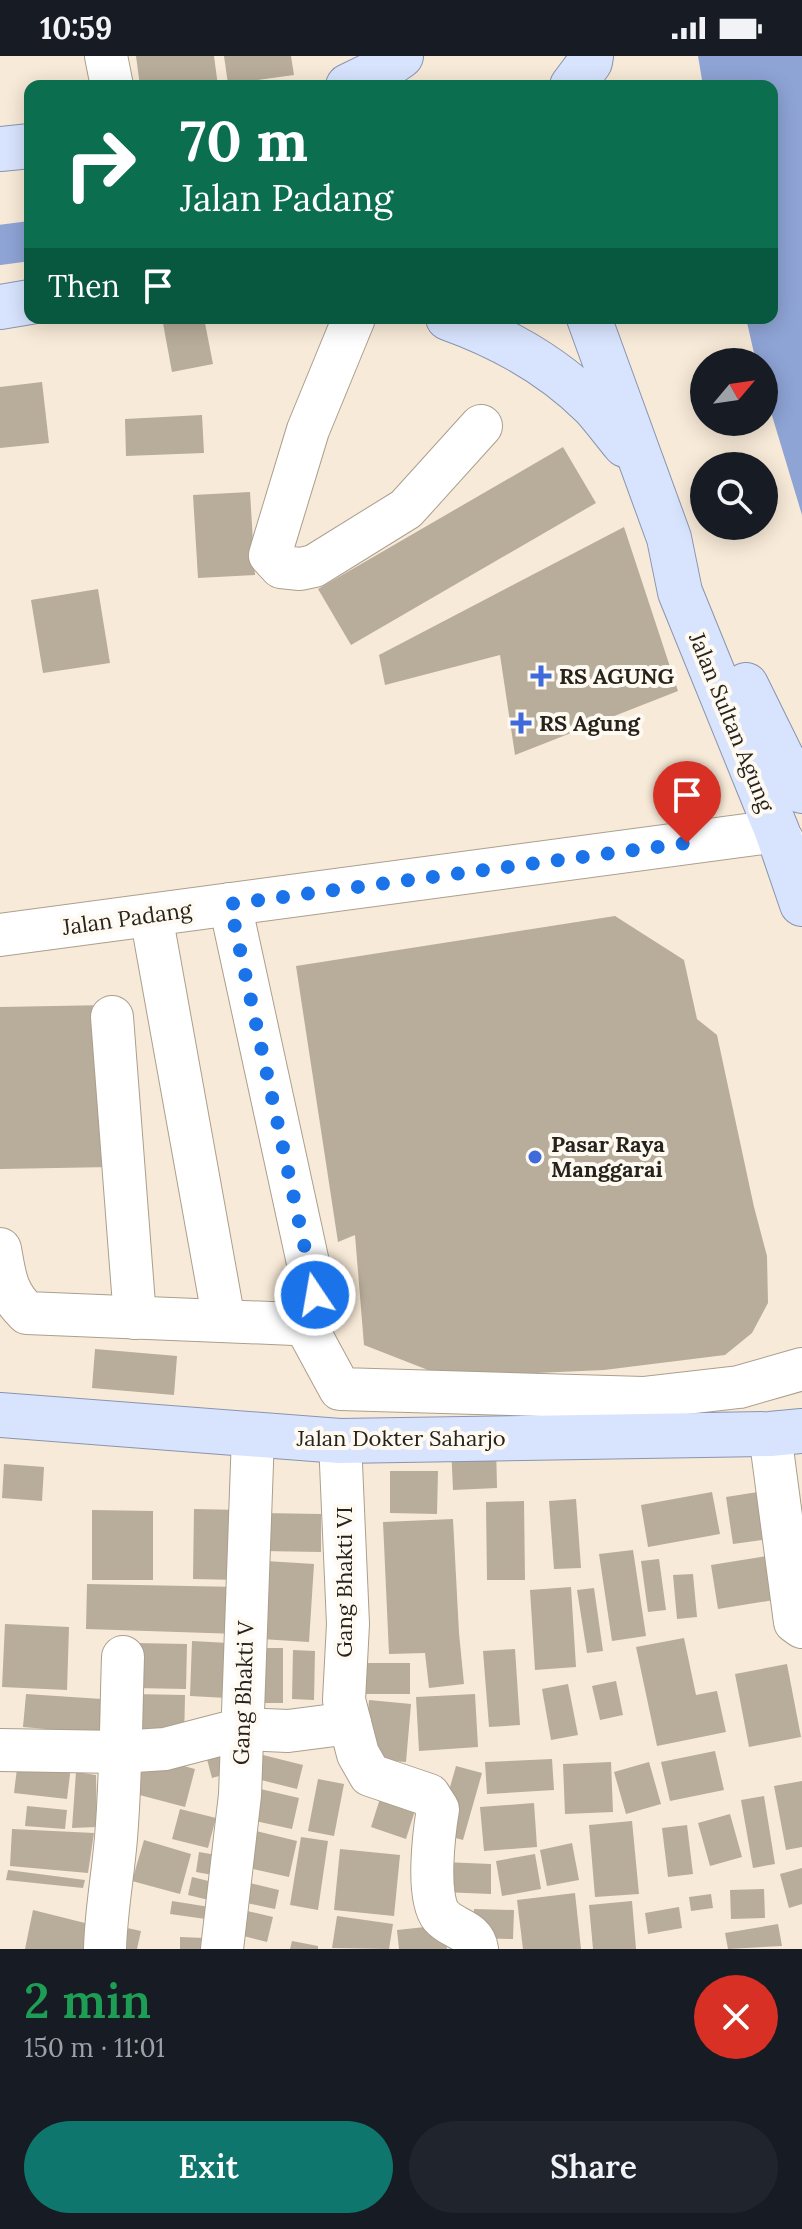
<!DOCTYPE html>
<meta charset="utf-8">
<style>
:root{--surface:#171b24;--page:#20242c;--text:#f1f3f6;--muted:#9ea1a6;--accent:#0f766e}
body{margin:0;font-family:Lora,serif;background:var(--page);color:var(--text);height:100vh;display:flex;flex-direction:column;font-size:30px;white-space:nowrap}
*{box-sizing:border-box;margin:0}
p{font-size:26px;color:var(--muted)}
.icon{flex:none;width:44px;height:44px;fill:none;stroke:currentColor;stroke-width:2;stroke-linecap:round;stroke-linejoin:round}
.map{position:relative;height:1893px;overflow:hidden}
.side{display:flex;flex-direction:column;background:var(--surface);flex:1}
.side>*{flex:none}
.banner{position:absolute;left:24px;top:24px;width:754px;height:244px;border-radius:16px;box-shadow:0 4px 20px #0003;background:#0b6e4f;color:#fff;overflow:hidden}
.needle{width:52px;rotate:61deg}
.buttons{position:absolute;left:690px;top:292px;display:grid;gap:16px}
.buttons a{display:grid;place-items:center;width:88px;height:88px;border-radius:50%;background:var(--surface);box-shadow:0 4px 20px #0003;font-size:40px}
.pin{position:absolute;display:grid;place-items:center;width:68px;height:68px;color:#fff;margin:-82px -34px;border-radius:50% 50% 50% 0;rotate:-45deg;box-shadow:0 0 8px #0007}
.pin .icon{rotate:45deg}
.me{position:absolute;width:88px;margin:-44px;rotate:348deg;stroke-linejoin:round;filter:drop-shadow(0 0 6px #0008)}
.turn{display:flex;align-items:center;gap:28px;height:168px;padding:0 24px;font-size:36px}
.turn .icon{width:104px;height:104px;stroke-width:2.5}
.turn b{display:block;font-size:56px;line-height:68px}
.then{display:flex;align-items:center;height:76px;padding:0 24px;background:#0003;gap:16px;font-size:30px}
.round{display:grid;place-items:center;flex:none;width:84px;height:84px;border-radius:42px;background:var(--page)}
.summary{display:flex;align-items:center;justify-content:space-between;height:136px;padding:0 24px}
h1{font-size:48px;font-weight:600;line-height:60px;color:#1e9e55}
.button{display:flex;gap:16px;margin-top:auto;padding:16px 24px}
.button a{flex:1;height:92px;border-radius:48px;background:var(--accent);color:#fff;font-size:32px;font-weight:600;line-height:92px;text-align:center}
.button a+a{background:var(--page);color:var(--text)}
.status{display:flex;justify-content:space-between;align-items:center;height:56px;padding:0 40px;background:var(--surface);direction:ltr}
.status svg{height:22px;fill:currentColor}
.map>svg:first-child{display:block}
.water{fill:#8ea4d5}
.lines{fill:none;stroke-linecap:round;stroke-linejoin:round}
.canal{stroke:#8ea4d5;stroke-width:40}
.building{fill:#b8ac9a}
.minor-casing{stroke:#ab9f8d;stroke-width:44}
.major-casing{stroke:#8994af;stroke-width:46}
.minor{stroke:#fff;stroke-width:42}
.major{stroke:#d8e4fe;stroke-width:44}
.route{stroke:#1a73e8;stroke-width:14;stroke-dasharray:0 25.2}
.poi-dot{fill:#3e6adb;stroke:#fef9f1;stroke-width:3}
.labels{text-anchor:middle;stroke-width:8;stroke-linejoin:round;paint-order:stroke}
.poi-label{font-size:22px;font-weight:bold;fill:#27221b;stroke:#fef9f1;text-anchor:start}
.street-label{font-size:22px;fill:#27221b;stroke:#fef9f1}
</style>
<div class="status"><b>10:59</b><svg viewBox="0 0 49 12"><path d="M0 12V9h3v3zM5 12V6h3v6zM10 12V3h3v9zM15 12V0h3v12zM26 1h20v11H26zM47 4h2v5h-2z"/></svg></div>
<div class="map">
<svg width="802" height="1893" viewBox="0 0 802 1893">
<rect width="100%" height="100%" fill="#f8ead8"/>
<!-- water -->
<polygon class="water" points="698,0 802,0 802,459 764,333 764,306 756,306 746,262 772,262 772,30 703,30"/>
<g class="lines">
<!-- canal -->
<polyline class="canal" points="0,189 30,185"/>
</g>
<!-- building -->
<g class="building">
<polygon points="136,0 214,0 218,30 140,30"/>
<polygon points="224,0 291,0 294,19 228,28"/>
<polygon points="162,262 204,262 213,308 172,316"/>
<polygon points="42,326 49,387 0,392 0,331"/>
<polygon points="202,359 204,397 126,400 125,363"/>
<polygon points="563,391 596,447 351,589 318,533"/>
<polygon points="250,436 255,519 198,522 193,439"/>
<polygon points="624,471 678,635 515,699 500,599 385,629 379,599"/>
<polygon points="98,533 110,607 43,617 31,544"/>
<polygon points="615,860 684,904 697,963 717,979 754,1151 767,1200 768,1247 752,1277 725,1299 604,1314 446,1321 364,1289 355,1179 338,1186 296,910"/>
<polygon points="109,949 112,1111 0,1113 0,951"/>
<polygon points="95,1293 177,1300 174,1339 92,1332"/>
<polygon points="496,1389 497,1432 453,1434 451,1390"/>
<polygon points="4,1408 44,1411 42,1445 2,1442"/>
<polygon points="390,1415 438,1415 437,1458 390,1457"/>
<polygon points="770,1434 777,1482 733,1488 726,1441"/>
<polygon points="712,1436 720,1478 648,1491 641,1449"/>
<polygon points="576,1443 581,1512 554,1513 549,1445"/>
<polygon points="524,1445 525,1524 487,1524 486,1446"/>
<polygon points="194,1453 241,1454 240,1524 193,1523"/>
<polygon points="92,1454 153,1455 153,1524 92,1524"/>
<polygon points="262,1457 321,1458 321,1496 262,1495"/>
<polygon points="453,1463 459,1577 464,1628 429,1632 425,1597 389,1598 383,1466"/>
<polygon points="633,1494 646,1580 612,1585 599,1498"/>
<polygon points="773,1499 780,1543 718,1553 711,1509"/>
<polygon points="659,1503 666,1554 648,1556 641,1505"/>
<polygon points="266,1505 314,1508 309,1586 261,1583"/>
<polygon points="693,1518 697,1561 677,1563 673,1519"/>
<polygon points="87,1528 239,1531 239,1578 86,1573"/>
<polygon points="571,1531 576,1611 535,1614 530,1534"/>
<polygon points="594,1532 603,1595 587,1597 577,1534"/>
<polygon points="5,1568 69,1571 67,1634 2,1631"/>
<polygon points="684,1582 696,1639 717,1635 726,1676 657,1690 636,1591"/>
<polygon points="192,1585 229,1587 227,1642 190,1640"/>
<polygon points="135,1587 187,1588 186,1633 134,1632"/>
<rect x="252" y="1592" width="31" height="55"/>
<polygon points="515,1593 520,1669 489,1671 483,1595"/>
<polygon points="293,1594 315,1595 314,1644 292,1643"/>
<polygon points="357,1607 410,1607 410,1638 356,1638"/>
<polygon points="787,1608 801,1681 749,1691 735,1618"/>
<polygon points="616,1625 623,1659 600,1664 592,1630"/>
<polygon points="568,1628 578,1679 551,1684 542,1633"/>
<polygon points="26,1638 117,1644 114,1679 23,1671"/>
<polygon points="132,1638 185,1639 184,1686 131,1686"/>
<polygon points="475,1638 478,1691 419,1695 416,1641"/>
<polygon points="369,1644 411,1648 406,1706 364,1703"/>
<polygon points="232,1684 241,1714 212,1722 204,1692"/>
<polygon points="715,1695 724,1734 670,1745 661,1706"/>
<polygon points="142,1699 195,1713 185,1751 132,1737"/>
<polygon points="263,1699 303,1709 297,1733 257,1723"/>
<polygon points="552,1703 554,1734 487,1738 485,1706"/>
<polygon points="18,1704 71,1710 67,1743 14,1737"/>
<polygon points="611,1706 613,1756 565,1758 563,1708"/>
<polygon points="649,1706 661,1748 626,1758 614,1716"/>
<polygon points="456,1710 482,1717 463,1784 437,1777"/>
<polygon points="76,1716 96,1719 97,1771 72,1772"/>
<polygon points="318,1723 344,1728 334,1780 308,1775"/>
<polygon points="802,1725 802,1791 786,1794 774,1730"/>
<polygon points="247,1730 299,1742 292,1773 241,1762"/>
<polygon points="384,1730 419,1742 406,1783 371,1771"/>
<polygon points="764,1740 775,1808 753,1812 741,1744"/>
<polygon points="534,1747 537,1791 484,1795 480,1751"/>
<polygon points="27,1750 67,1754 65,1773 25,1770"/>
<polygon points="180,1753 216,1762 208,1792 172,1783"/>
<polygon points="730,1758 742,1801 710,1810 698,1767"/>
<polygon points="632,1765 639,1838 595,1841 589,1769"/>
<polygon points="687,1769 693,1818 668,1821 662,1772"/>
<polygon points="12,1773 94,1777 88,1817 10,1810"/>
<polygon points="248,1773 297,1785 289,1821 240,1810"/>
<polygon points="301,1781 328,1785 318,1854 290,1849"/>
<polygon points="144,1784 191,1798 180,1838 132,1825"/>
<polygon points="572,1787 579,1824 547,1830 540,1794"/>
<polygon points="340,1793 400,1799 394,1860 334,1854"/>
<polygon points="199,1796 228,1801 224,1821 196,1816"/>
<polygon points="535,1798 541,1833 502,1840 496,1805"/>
<polygon points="443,1806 491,1808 491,1838 442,1836"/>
<polygon points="802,1812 802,1848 789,1852 780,1818"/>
<polygon points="8,1814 85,1824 83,1832 6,1824"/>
<polygon points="192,1821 221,1828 217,1846 188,1839"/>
<polygon points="237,1824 279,1834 275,1853 233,1844"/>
<polygon points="764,1833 765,1862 731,1863 730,1834"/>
<polygon points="575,1837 581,1893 523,1893 517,1844"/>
<polygon points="711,1838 713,1852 691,1855 689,1841"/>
<polygon points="172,1845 222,1853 220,1865 170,1858"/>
<polygon points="632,1845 636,1893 593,1893 589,1849"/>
<polygon points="679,1851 682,1872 648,1878 645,1857"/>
<polygon points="234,1852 273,1861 267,1886 228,1876"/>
<polygon points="474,1853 514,1854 513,1883 473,1882"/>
<polygon points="33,1854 97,1870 95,1893 25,1893"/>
<polygon points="337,1860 393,1868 389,1893 332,1892"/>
<polygon points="778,1868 782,1890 728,1893 725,1877"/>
<polygon points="444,1869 447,1893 399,1893 397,1874"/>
<polygon points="118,1870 141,1875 137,1893 114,1893"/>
<polygon points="180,1881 205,1882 205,1893 180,1893"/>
<polygon points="292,1885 318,1890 318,1893 290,1893"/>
</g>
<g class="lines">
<!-- minor casing -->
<g class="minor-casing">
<g id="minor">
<polyline points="106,0 112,30"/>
<polyline points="354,262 308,374 270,499 281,511 300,513 314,510 406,453 481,370"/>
<polyline points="151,859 224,1265"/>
<polyline points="0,879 777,775 794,805"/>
<polyline points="112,961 135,1262"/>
<path d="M0 1193C5 1221 6 1237 27 1257L294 1268 308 1255 315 1239 230 848"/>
<polyline points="302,1263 340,1333 643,1342 739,1331 802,1313"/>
<polyline points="770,1378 795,1566 802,1571"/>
<path d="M340 1385 348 1568 344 1644 358 1698 370 1719 429 1739 438 1753C434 1777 426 1841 441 1860 453 1874 474 1873 477 1893"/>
<polyline points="0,1694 120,1696 165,1693 242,1673 288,1675 350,1667"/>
<path d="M105 1893C106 1855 113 1819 116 1782 121 1722 121 1661 123 1601"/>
<polyline points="222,1893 240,1739 253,1380"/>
</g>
</g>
<!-- major casing -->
<g class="major-casing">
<g id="major">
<polyline points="348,30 381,14 401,0"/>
<polyline points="572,30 590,6 591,0"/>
<polyline points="0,93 30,90"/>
<polyline points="0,251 30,246"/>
<path d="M448 262C501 281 552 309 593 350 604 362 614 376 625 389"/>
<polyline points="589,262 669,482 680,536 777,775 802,848"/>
<polyline points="746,629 781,700 802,735"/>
<polyline points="0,1359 340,1385 770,1378 802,1375"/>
</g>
</g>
<!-- minor -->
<use href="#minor" class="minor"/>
<!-- major -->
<use href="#major" class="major"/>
</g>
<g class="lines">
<!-- route -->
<polyline class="route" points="315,1239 230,848 687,787"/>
</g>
<!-- markers -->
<g class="poi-dot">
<path d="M537 608h8v8h8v8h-8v8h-8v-8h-8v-8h8z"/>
<path d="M517 655h8v8h8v8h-8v8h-8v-8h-8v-8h8z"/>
<circle cx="535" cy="1101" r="8"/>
</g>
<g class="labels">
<!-- poi labels -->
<g class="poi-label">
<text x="559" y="628">RS AGUNG</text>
<text x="539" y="675">RS Agung</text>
<text x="551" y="1096">Pasar Raya<tspan x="551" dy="25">Manggarai</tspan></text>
</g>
<!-- street labels -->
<g class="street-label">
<text transform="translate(732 666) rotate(68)" y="8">Jalan Sultan Agung</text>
<text transform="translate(127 862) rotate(-8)" y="8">Jalan Padang</text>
<text x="401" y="1390">Jalan Dokter Saharjo</text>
<text transform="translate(344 1526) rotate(-90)" y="8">Gang Bhakti VI</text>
<text transform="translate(243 1637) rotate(-88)" y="8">Gang Bhakti V</text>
</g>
</g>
</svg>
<div class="buttons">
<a><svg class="needle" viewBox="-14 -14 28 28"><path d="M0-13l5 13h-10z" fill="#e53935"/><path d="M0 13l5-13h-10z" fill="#9ea1a6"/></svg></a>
<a><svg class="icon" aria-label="search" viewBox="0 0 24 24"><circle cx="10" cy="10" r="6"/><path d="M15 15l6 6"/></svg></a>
</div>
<div class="pin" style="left:687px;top:787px;background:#d93025"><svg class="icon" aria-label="arrive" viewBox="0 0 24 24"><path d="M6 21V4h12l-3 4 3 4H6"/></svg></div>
<svg class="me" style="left:315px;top:1239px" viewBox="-20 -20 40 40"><circle r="17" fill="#1a73e8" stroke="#fff" stroke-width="3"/><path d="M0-11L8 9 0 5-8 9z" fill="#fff"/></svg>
<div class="banner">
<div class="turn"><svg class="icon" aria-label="right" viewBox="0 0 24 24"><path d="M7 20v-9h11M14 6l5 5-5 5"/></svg><div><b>70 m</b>Jalan Padang</div></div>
<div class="then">Then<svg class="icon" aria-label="arrive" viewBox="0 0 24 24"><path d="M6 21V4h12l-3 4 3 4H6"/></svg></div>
</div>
</div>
<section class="side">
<div class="summary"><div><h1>2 min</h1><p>150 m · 11:01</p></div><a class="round" style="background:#d93025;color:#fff"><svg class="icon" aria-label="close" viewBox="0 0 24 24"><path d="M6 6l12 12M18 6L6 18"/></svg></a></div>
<div class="button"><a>Exit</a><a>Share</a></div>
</section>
